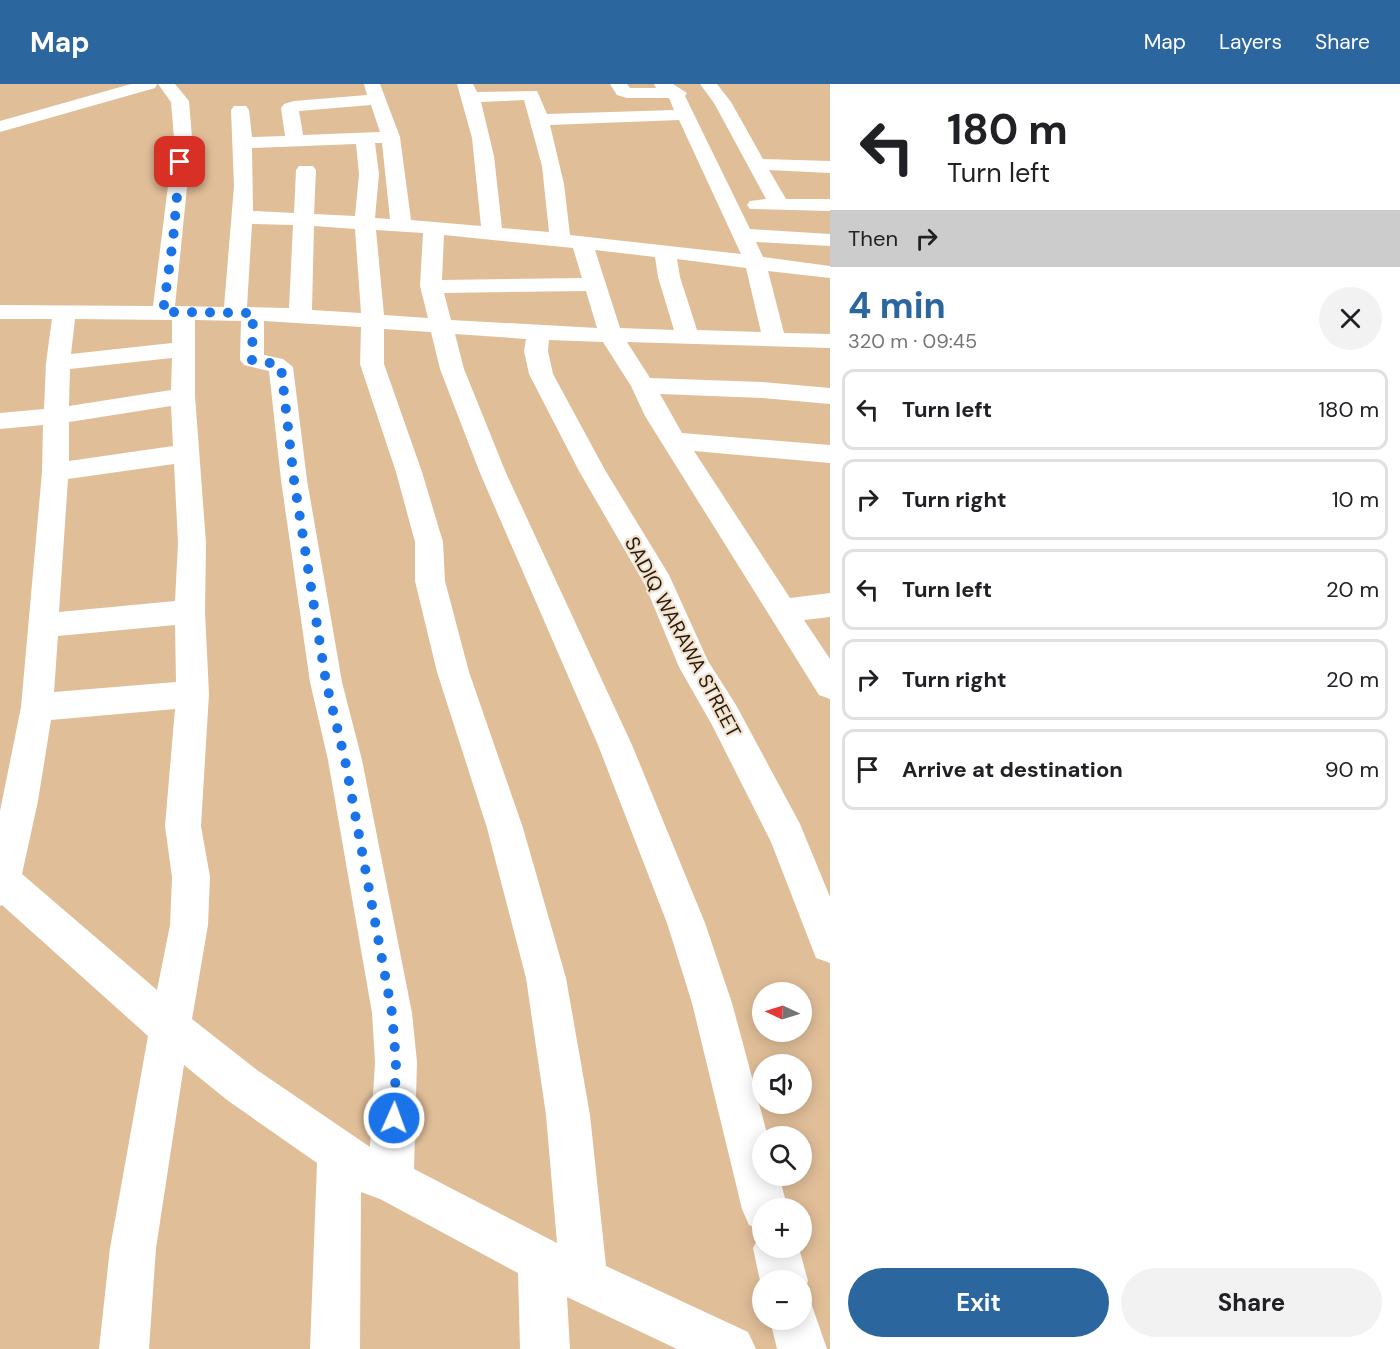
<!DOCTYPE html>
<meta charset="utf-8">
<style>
:root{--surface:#fff;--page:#f2f2f2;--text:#202124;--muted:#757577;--line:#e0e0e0;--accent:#2c669e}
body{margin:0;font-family:"DM Sans",sans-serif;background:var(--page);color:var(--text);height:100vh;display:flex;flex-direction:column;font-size:22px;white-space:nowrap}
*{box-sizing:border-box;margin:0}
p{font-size:20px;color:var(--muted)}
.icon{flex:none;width:33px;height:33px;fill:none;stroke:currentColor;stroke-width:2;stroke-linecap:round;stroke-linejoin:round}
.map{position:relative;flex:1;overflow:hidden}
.panel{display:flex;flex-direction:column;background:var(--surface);width:570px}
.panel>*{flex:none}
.guide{background:#fff;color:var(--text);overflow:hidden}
.needle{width:39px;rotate:274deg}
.tools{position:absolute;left:752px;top:898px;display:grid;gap:12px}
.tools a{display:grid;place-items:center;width:60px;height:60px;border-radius:50%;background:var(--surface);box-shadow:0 3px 15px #0003;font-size:30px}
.pin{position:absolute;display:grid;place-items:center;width:51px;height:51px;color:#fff;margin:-26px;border-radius:12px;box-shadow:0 3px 9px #0006}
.me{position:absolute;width:66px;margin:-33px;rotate:2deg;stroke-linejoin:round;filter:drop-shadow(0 0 4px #0008)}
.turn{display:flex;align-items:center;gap:21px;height:126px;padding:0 18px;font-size:27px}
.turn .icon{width:78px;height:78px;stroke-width:2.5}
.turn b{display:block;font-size:42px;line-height:51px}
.then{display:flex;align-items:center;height:57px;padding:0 18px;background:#0003;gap:12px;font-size:22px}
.round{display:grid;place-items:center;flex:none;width:63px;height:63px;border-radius:32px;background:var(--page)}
.summary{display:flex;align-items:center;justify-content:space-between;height:102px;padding:0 18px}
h1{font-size:36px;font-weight:700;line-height:45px;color:var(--accent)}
.action{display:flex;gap:12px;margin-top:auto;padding:12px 18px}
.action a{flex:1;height:69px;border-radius:36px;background:var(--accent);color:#fff;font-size:24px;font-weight:700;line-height:69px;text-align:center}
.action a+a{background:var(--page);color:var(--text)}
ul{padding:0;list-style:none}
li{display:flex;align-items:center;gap:18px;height:81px;margin:0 12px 9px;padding:0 6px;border:3px solid var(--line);border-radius:12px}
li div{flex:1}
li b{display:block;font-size:22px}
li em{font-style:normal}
header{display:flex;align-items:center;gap:36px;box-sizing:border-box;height:84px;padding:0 30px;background:var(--accent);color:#fff}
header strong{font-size:28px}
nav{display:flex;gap:33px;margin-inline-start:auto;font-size:21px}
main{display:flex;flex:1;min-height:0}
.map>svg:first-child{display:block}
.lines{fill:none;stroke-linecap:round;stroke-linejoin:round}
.minor{fill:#fff;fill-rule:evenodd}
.route{stroke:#1a73e8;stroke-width:10;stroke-dasharray:0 18}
.labels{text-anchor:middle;stroke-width:4.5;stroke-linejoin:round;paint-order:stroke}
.street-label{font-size:20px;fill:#271b0c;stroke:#f3e2cf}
</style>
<header>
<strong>Map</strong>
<nav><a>Map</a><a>Layers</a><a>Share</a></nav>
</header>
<main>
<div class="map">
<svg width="830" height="1265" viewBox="0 0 830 1265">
<rect width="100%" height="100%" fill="#e0be98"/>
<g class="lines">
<!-- minor -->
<g class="minor">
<polygon points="131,0 157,0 155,4 0,48 0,37"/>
<path d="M158 0H175L189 17 192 54 175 222 224 223 234 102 231 26 234 22H246L249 26 252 53 285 52 281 24 284 20 294 17 367 11 364 0H380L400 53 411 136 481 142 472 54 457 0H473L477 8 537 7 547 30 674 26 669 14H627L617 11 610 0H627L630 4H656L654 0H673L687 9 685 12 750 145 830 150V162L756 158 763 173 830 182V194L768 187 784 249 830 250V264L627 258 650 294 762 298 830 304V320L762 314 660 310 682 349 830 361V379L694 367 790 514 830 509V533L804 536 830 575V615L819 611 645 332 631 302 603 258 549 256 548 267 553 290 605 386 669 491 708 577 736 621 800 740 830 813V879L816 874 771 758 712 641 679 583 645 501 579 387 529 290 524 267 526 255 455 250 464 285 506 389 632 661 705 839 732 919 768 1053H762V1092H779L788 1125H762V1164H799L808 1197 801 1213V1197H762V1201L760 1197 753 1164 762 1147 749 1141 742 1125 692 919 667 839 598 661 480 389 440 285 431 248 384 245V280L422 388 443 458 445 497 469 588 523 744 566 894 590 1031 606 1182 748 1248 756 1265H677L567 1213 570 1265H520L518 1189 380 1115 361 1108 360 1265H310L317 1079 227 1016 184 981 156 1164 149 1265H99L110 1164 148 952 2 821 0 822V727L21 623 42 388 43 341 0 345V329L44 325 46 279 52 235H0V221L153 222 174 54 171 18ZM524 16 542 82 549 148 502 144 494 72 481 18ZM371 21 380 48 303 51 299 27ZM679 36 741 170 570 151 564 100 550 41ZM375 59H382L390 135 375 134 379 90ZM356 60 359 90 355 132 314 130 316 86 313 82H299L296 86 294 129 253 127 252 64ZM252 140 293 141 289 224 247 223ZM314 142 355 145 361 229 312 226ZM376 146 423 149 420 202 428 234 384 231ZM444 151 573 164 582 194 442 196ZM595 166 655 173 658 193 674 246 620 244ZM677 175 746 184 761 248 697 246 680 193ZM586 207 597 244 451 236 444 209ZM75 235 172 236V259L71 270ZM195 236 241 237 240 276 244 281 269 287 281 396 310 598 328 676 372 929 375 978 370 1063 257 986 192 935 208 841 210 793 201 742 209 610 205 528 206 459 195 312ZM264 237 361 243 360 280 396 388 415 458V497L437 588 487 744 526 894 546 1031 557 1159 414 1085 417 978 412 929 362 676 342 598 307 396 293 283 283 275 264 271ZM172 274 171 306 69 322 70 285ZM171 322 173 362 69 377V338ZM174 380 178 459 175 517 59 528 68 395ZM175 541 176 598 54 608 58 552ZM175 625 165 742 172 793 170 841 157 906 22 790 38 717 51 636Z"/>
<polygon points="700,0 717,0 731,18 763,75 830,77 830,89 769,86 786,115 830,115 830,127 750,125 747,121 750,117 766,115 714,19"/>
<polygon points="801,1215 811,1219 827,1265 777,1265 770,1236 801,1236"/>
</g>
</g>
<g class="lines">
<!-- route -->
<polyline class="route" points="180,78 173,156 163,228 253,229 252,276 275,280 281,283 294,396 326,598 345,676 392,929 396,978 394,1034"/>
</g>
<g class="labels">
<!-- street labels -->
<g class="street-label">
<text transform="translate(683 553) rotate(62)" y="7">SADIQ WARAWA STREET</text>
</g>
</g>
</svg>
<div class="tools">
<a><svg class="needle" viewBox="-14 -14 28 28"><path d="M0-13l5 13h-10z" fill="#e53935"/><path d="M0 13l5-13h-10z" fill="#757577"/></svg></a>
<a><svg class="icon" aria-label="sound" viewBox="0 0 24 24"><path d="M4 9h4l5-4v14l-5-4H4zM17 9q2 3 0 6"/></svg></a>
<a><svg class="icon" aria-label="search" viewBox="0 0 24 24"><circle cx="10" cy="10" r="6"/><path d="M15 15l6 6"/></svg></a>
<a>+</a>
<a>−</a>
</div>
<div class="pin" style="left:180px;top:78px;background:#d93025"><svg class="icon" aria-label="arrive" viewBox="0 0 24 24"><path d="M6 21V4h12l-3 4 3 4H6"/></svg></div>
<svg class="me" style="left:394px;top:1034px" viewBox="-20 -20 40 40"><circle r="17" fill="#1a73e8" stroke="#fff" stroke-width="3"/><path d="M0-11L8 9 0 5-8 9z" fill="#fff"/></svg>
</div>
<section class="panel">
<div class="guide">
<div class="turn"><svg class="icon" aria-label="left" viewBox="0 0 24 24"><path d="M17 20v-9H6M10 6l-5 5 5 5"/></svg><div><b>180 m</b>Turn left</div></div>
<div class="then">Then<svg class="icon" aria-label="right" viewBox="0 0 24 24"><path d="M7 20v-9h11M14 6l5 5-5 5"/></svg></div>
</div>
<div class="summary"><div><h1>4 min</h1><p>320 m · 09:45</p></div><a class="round"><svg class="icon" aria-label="close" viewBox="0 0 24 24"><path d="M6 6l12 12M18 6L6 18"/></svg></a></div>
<ul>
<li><svg class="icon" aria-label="left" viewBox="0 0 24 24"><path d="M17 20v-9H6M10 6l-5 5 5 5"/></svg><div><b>Turn left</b></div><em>180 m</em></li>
<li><svg class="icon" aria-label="right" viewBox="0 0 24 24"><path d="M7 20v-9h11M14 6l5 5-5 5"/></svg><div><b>Turn right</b></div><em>10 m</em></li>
<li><svg class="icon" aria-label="left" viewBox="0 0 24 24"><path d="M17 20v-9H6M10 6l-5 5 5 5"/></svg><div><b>Turn left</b></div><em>20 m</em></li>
<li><svg class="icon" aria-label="right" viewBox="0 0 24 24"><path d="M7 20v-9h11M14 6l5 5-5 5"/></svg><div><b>Turn right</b></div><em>20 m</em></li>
<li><svg class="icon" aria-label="arrive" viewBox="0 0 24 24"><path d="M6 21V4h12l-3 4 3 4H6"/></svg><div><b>Arrive at destination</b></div><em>90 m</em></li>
</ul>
<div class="action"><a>Exit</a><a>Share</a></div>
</section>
</main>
